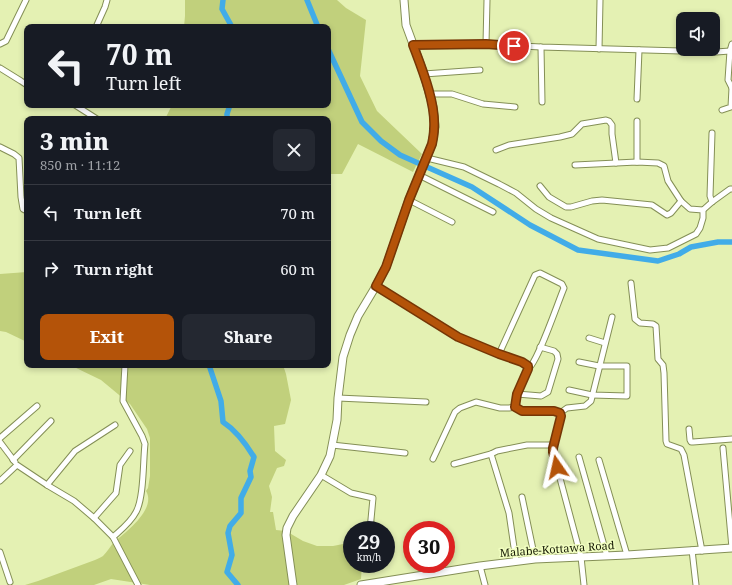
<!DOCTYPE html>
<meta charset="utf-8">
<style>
:root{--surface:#171b24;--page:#242831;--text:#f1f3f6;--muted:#9ea1a6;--line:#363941;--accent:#b45309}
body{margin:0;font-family:"Noto Serif",serif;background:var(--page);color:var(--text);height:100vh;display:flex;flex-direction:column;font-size:15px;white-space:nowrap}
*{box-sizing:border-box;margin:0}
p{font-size:13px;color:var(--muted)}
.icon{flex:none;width:22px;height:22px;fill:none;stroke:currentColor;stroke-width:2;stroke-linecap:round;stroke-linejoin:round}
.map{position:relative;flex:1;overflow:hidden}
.side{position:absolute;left:24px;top:116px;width:307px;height:252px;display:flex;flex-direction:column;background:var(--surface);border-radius:8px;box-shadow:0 2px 6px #0003}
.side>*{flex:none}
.top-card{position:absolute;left:24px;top:24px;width:307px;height:84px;border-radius:8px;box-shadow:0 2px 6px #0003;background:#171b24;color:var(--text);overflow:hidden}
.buttons{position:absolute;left:676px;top:12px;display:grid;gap:8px}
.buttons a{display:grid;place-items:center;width:44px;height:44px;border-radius:8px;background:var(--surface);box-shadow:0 2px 6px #0003;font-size:20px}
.speed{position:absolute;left:343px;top:521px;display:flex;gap:8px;font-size:20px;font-weight:700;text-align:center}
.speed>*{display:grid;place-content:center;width:52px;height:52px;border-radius:50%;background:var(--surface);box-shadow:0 2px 6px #0003;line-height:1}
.speed small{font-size:10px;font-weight:400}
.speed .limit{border:6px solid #d22;background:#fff;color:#111}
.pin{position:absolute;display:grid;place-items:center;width:34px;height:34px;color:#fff;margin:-17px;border:2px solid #fff;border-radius:50%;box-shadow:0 1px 4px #0007}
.me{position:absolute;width:44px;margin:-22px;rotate:349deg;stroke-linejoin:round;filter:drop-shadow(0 0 3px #0008)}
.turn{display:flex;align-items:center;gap:14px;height:84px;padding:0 16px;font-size:18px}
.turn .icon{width:52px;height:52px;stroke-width:2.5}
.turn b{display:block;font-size:28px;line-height:34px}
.round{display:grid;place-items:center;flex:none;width:42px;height:42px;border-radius:8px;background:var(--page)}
.headline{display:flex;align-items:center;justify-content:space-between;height:68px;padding:0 16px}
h1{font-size:24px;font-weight:800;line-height:30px}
.primary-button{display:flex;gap:8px;margin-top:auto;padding:8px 16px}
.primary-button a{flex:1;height:46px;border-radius:8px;background:var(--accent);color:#fff;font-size:16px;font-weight:800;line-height:46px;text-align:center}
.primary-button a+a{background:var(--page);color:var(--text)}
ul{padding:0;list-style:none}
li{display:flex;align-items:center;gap:12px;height:56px;padding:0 16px;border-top:1px solid var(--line)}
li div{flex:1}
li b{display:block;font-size:15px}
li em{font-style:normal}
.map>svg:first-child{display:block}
.green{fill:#c1d07c}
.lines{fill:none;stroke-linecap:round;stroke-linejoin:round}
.canal{stroke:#41ace8;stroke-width:5.5}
.street-casing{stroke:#848f56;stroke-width:7}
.secondary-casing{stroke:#848f56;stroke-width:9}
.street{stroke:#fff;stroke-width:5}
.secondary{stroke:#fff;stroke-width:7}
.route-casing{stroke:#753606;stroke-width:10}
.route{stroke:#b45309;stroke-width:7}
.labels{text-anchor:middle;stroke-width:3;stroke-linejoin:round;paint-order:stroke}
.street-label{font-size:11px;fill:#131702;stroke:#f1fec0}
</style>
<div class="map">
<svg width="732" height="585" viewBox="0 0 732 585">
<rect width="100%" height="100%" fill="#e4f1b3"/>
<!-- green -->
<g class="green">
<polygon points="185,0 337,0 346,8 366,20 360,76 377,111 422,154 413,172 358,144 342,174 328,174 328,119 165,119 172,105 328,105 328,27 184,27 185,16"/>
<polygon points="27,272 27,342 6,332 0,331 0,274"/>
<path d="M70 365H283L286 374 291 400 285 424 274 426 275 451 286 460 284 466 277 468 269 486 272 497 270 512H273L276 530 286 531 303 541 317 546H333L348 543 352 544V564H362L361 579 344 585H150L111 579 94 585H25L38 581 95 560C98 559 101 557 103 556 107 552 110 547 113 543 125 533 157 509 146 491L148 488 150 476V438L147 429 130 404 101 380Z"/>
</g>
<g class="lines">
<!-- canal -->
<g class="canal">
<polyline points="223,0 222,9 232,27"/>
<polyline points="307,0 318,27"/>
<polyline points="328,49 362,122 381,141 400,155 472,187 530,225 578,250 658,261 679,254 691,247 718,242 732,242"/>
<polyline points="227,119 227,114 230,105"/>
<path d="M209 365 221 401 223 422C237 431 246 444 254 457L250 471 251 477 241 498V513L230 526 228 533 232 555 227 572 238 585"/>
</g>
<!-- street casing -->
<g class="street-casing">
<g id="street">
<polyline points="96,27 105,7 107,0"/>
<polyline points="0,44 6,41 26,0"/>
<polyline points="486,44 487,0"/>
<polyline points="732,44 730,51 728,80 732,88"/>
<polyline points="413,45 486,44 541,47 716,52 730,51"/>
<polyline points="541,47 542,102"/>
<polyline points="599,49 600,0"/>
<polyline points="0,68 21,81 27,85"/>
<polyline points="424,74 480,70"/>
<polyline points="430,94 452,94 483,104 515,107"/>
<polyline points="637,99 639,50"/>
<polyline points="75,105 97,119"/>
<polyline points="722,110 731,107 732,88"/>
<polyline points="637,121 637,162"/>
<polyline points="0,147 14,154 19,158 21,197 23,209 27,211"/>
<polyline points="496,150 509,145 560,137 572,134 582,124 606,120 609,121 612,125 612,134 616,163"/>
<polyline points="427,158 464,167 499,184 516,193 536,209 551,218 598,239 650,250 668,248 696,234 700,228 703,218 703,210 712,202 730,189 732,189"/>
<polyline points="575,165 637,162 658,163 664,166 668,181 681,201 690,209 703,210"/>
<polyline points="419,175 493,212"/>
<polyline points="540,186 549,197 566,207 571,207 592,201 602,200 652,205 667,215 671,213 681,201"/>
<polyline points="409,200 452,222"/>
<polyline points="712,202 710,196 712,133"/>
<polyline points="631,283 635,319 640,323 653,324 656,326 658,359 663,365 664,373 666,441 667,444 681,449 684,455 702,551"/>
<polyline points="376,286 458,337 499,354 523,362 528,366 528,369"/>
<polyline points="589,338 605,343"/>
<path d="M499 354 535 275 540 273 562 284 564 288C558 302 538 362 528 369L517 394 515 407 522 411H554L560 413 561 416 553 448V452L581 557 584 585"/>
<polyline points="569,390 592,395 627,396 627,366 599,366 579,362"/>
<polyline points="517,394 541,396 548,392 558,359 557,354 554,351 540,347"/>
<polyline points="338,398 426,402"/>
<polyline points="560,413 567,408 585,406 591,401 612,317"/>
<polyline points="689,429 690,440 691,442 693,442 732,439"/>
<polyline points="0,438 37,406"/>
<polyline points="0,442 15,462"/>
<polyline points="332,445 405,453"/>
<polyline points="723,448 732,548"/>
<polyline points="491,454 509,513 516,561"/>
<polyline points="579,457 607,556"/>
<polyline points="433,459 455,412 460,408 476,402 500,408 509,408 515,407"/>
<polyline points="13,460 51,421"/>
<polyline points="599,460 627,555"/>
<polyline points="454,464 491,454 497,451 527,445 550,445 553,448"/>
<polyline points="321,475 351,493 373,498 370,530"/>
<polyline points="0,481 17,465 47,485 74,501 94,518 113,537 138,585"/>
<polyline points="47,485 75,451 115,425"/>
<polyline points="522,497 535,559"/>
<polyline points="94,518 116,493 120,465 130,451"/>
<path d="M113 537C122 529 131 522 136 512 144 498 143 461 145 444L142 436 123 401 125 365"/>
<polyline points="692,550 696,585"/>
<polyline points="0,552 10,582"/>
<polyline points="480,566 485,585"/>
</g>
</g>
<!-- secondary casing -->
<g class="secondary-casing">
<g id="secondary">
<polyline points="293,585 286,535 287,528 293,516 321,475 330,456 337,420 338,398 343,357 350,335 358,316 376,286 386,267 409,200 432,144 435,127 433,107 424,74 406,25 404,0"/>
<polyline points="361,585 480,566 535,559 627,555 732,548"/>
</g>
</g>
<!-- street -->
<use href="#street" class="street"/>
<!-- secondary -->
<use href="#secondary" class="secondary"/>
</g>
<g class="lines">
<!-- route casing -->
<g class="route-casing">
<path id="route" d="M514 46 486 44 413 45C422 69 436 103 434 129 434 134 433 139 432 144L409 200 386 267 376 286 458 337 499 354 522 362 528 366V369L517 394 515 407 522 411H554L560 413 561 416 553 448V452L557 467"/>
</g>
<!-- route -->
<use href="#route" class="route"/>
</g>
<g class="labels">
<!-- street labels -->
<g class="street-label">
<text transform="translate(557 549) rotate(-4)" y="4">Malabe-Kottawa Road</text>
</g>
</g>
</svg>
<div class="buttons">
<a><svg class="icon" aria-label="sound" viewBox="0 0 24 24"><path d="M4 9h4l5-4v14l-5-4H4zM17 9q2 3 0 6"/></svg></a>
</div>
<div class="speed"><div>29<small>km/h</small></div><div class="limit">30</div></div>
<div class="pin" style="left:514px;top:46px;background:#d93025"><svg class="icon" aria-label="arrive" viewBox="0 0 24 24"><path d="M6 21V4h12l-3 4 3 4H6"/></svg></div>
<svg class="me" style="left:557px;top:467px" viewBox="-20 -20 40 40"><path d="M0-17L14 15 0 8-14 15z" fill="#b45309" stroke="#fff" stroke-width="4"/></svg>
<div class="top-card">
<div class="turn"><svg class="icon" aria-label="left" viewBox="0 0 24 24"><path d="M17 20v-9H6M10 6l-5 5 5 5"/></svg><div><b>70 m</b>Turn left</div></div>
</div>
<section class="side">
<div class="headline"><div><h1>3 min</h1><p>850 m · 11:12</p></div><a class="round"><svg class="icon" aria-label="close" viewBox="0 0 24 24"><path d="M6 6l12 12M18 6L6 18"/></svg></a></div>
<ul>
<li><svg class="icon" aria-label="left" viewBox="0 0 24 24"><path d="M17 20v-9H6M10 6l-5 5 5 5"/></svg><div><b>Turn left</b></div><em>70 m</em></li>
<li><svg class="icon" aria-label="right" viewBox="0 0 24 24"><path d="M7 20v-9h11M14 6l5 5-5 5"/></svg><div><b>Turn right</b></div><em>60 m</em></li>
</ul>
<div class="primary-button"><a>Exit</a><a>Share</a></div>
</section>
</div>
